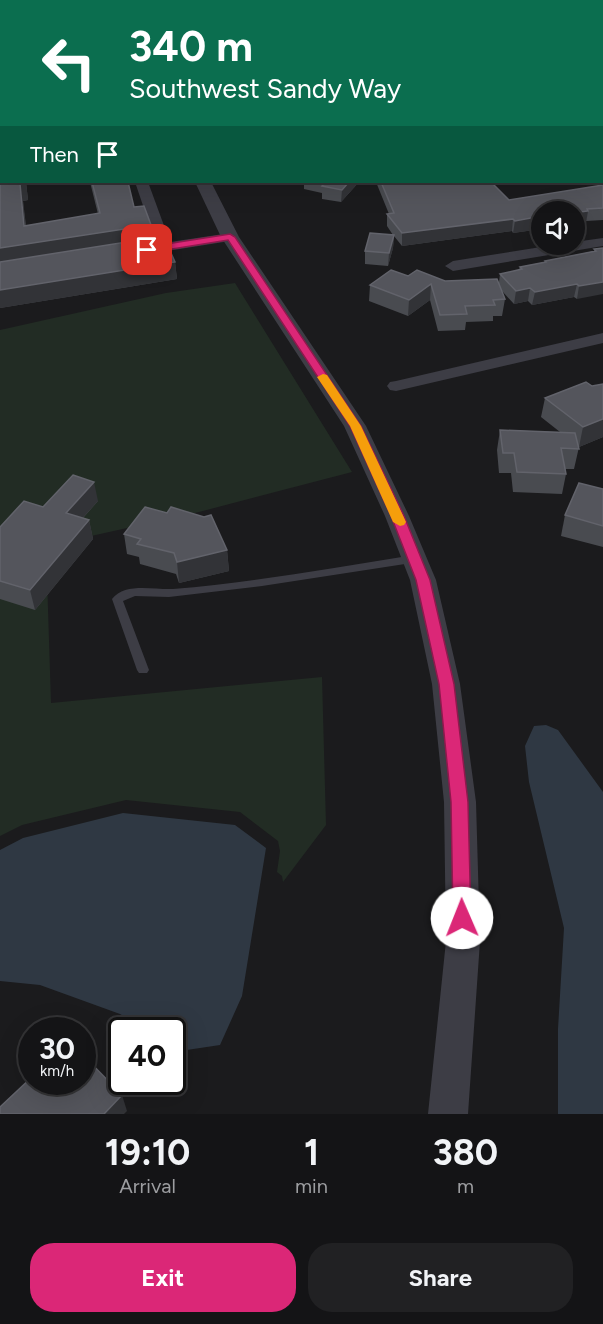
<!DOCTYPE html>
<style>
:root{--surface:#141416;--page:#212123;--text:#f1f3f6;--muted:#9d9ea1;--line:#333335;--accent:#db2777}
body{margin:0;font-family:Figtree,sans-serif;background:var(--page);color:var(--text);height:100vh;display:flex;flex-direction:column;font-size:22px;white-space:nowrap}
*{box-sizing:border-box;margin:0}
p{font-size:20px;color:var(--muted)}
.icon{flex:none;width:33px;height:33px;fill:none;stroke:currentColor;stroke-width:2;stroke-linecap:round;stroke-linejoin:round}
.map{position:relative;height:1114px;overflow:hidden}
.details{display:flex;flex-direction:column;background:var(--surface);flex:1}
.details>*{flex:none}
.guide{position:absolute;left:0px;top:0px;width:603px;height:183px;box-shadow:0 6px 24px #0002,0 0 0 2px var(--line);background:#0b6e4f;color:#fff;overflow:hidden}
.fabs{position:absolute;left:531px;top:201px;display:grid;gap:12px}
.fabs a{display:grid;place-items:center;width:54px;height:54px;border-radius:50%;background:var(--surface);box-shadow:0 6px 24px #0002,0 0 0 2px var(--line);font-size:30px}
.speed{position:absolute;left:18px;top:1017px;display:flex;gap:12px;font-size:30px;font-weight:700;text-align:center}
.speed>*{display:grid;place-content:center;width:78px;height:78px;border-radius:50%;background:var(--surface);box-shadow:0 6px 24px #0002,0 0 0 2px var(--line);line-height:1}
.speed small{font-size:15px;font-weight:400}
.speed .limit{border:3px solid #111;border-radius:9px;background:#fff;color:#111}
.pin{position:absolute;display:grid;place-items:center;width:51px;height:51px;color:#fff;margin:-26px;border-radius:12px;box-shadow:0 3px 9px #0006}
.me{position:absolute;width:66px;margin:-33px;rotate:359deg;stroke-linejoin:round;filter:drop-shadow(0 0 4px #0008)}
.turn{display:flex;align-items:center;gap:21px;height:126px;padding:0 30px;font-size:27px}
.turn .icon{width:78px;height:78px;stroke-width:2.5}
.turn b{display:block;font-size:42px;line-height:51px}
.then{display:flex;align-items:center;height:57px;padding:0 30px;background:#0003;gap:12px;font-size:22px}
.eta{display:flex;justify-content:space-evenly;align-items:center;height:102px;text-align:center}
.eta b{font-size:36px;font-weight:700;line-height:42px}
.button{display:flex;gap:12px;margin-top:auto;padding:12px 30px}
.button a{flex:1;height:69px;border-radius:24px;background:var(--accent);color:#fff;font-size:24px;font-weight:700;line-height:69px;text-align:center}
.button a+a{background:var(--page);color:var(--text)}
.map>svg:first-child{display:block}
.green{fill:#222c24}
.water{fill:#2f3843}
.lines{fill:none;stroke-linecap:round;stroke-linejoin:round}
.service{fill:#3d3d45;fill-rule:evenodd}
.minor{fill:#3d3d45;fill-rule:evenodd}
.tertiary{fill:#3d3d45;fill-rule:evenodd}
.wall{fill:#494b50}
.shaded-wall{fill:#323337}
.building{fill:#54555c;stroke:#62636b;stroke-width:1.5}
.route{fill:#db2777;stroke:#8e194d;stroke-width:1.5}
.slow{fill:#f59e0b}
</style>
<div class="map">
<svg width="603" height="1114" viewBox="0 0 603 1114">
<rect width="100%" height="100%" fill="#1b1b1d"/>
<!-- green -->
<polygon class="green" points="235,283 352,472 199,512 46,546 51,703 322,677 326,825 283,882 282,876 277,872 280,851 278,841 240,812 126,800 22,825 0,836 0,330 166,293"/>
<!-- water -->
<g class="water">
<polygon points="546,725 558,730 603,792 603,1114 558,1114 558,1029 564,928 529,782 525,746 534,726"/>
<polygon points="123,813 235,825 266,848 242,996 220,1045 180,1051 173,1046 172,1030 147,1030 120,1014 40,985 0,981 0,850 23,838"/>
</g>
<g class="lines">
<!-- service -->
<path class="service" d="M414 555 419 559 418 562 262 586 169 597 135 596 123 601 149 670 147 673H139L137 670 112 599C125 582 154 590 173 589 254 582 334 568 414 555Z"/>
<!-- minor -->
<g class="minor">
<rect x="0" y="10" width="2" height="6"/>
<polygon points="135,182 148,182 170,242 230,233 237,237 230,241 142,255 137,254 135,251 137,248 156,244"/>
<polygon points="603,238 603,246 453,271 445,266 453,261 560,244 574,244 574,242"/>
<polygon points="603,333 603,343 396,391 390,390 387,386 390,382 396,381"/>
</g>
<!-- tertiary -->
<g class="tertiary">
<rect x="171" y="0" width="12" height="2"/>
<polygon points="195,182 211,182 239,237 366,426 409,516 436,580 460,684 476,802 480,941 468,1114 428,1114 446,941 444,802 432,684 410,580 385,516 344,426 221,237"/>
</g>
</g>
<!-- wall -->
<g class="wall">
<polygon points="455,0 603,0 603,170 602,171 602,2 455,2"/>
<polygon points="2,182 26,182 28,200 23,201 26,226 98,214 90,182 128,182 134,207 153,238 161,244 175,262 177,279 0,308"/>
<polygon points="304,182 359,182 341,202 322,199 322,193 304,189"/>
<polygon points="376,182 491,182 509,200 603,185 603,220 586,221 586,223 574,225 574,212 542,212 542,230 535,231 534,230 513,233 512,231 402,246 394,236 393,248 388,266 365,264 365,251 393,235 387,226 387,214 389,214"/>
<polygon points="603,248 577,299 574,297 532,305 528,301 514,304 502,291 505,299 502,316 493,316 493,321 466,322 465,330 438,331 430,300 408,316 369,301 370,285 445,281 499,282 500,274 519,270 520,267 544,262 545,261 594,251 594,249"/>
<polygon points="603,384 603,437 579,447 574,469 565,469 566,474 562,494 513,492 511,473 499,473 497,450 500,430 560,432 541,417 545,398"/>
<polygon points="603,489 603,547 561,536 565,515"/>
<polygon points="98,501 83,518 89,520 93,539 35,610 0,599 0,527 43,507"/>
<polygon points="124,534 227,550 229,571 179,583 176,574 140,564 139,557 127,554"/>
</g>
<!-- shaded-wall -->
<g class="shaded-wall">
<polygon points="25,182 26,182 28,200 23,201 27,243 24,226 20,184"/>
<polygon points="349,182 359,182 341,202 342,190"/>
<polygon points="588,211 586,223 574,225 574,213"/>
<polygon points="536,217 534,230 513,233 515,221"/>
<polygon points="542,218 542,230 535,231 537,219"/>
<polygon points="513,219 512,231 402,246 402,233"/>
<polygon points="151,225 153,242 0,266 0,248"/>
<polygon points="394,235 393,248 388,266 389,253"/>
<polygon points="175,262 177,279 0,308 0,290"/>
<polygon points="603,282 603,294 577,299 579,286"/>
<polygon points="431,284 430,300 408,316 409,300"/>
<polygon points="577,284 574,297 532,305 535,292"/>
<polygon points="530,288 528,301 514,304 516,291"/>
<polygon points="603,419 603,437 579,447 583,427"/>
<polygon points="94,482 98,501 70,532 66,513"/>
<polygon points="89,520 93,539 35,610 30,590"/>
<polygon points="227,550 229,571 179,583 177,562"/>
<polygon points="122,1095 127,1111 124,1114 104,1114"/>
</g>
<!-- building -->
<g class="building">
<rect x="11" y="0" width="111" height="2"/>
<polygon points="455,0 603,0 603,32 602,40 603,41 603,118 602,127 603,128 603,134 602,133 602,2 455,2"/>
<polygon points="2,48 2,182 25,182 25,184 20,184 24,226 100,213 92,182 128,182 134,207 144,206 151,225 0,248 0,53"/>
<rect x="602" y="142" width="1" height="17"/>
<polygon points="326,182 349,182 342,190 322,186"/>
<polygon points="381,182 491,182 509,200 603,185 603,208 587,209 588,211 574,213 574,212 542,212 542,218 537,219 536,217 515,221 513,219 402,233 387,214 394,213"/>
<polygon points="370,233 394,235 389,253 365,251"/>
<polygon points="158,237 161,244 167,244 175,262 0,290 0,262"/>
<polygon points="603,248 603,282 579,286 577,284 535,292 530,288 516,291 500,274 522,269 520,267 546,262 545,261 596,251 594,249"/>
<polygon points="391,270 408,276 417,270 445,281 497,279 505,299 493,300 495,305 465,306 467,314 440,315 431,284 409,300 370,285"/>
<polygon points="586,382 592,386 603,384 603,419 583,427 545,398"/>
<polygon points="500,430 575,433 579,449 561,448 566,474 517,472 514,453 503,453"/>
<polygon points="73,475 94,482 66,513 89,520 30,590 0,581 0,527 24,501 43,507"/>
<polygon points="579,483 603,489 603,526 565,515"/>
<polygon points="145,507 167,513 171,507 204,517 211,515 227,550 177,562 174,553 137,544 141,539 124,534"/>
<polygon points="82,1054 122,1095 104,1114 0,1114 0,1107 32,1077 32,1082 82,1082"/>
</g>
<!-- route -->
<polygon class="route" points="230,234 235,237 361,426 404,516 430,580 454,684 468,802 471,918 469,924 462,927 456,924 453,918 451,802 439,684 416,580 391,516 350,426 228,240 147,253 142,250 147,247"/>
<!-- slow -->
<polygon class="slow" points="323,374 327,375 361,426 406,522 404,525 400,526 393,522 350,426 317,377"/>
</svg>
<div class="fabs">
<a><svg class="icon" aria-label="sound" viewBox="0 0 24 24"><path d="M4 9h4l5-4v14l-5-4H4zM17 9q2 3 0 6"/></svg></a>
</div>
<div class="speed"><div>30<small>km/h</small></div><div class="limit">40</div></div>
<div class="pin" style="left:147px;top:250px;background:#d93025"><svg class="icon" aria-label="arrive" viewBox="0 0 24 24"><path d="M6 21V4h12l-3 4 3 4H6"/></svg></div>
<svg class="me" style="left:462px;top:918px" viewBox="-20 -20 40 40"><circle r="19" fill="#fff"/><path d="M0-13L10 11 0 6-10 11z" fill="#db2777"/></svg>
<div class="guide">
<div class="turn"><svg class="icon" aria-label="left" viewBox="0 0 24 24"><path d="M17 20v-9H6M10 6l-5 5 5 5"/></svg><div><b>340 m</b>Southwest Sandy Way</div></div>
<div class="then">Then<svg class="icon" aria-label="arrive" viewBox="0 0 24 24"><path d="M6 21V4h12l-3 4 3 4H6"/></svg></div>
</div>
</div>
<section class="details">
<div class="eta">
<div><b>19:10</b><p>Arrival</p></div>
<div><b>1</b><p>min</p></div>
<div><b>380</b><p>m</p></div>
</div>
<div class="button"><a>Exit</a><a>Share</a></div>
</section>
